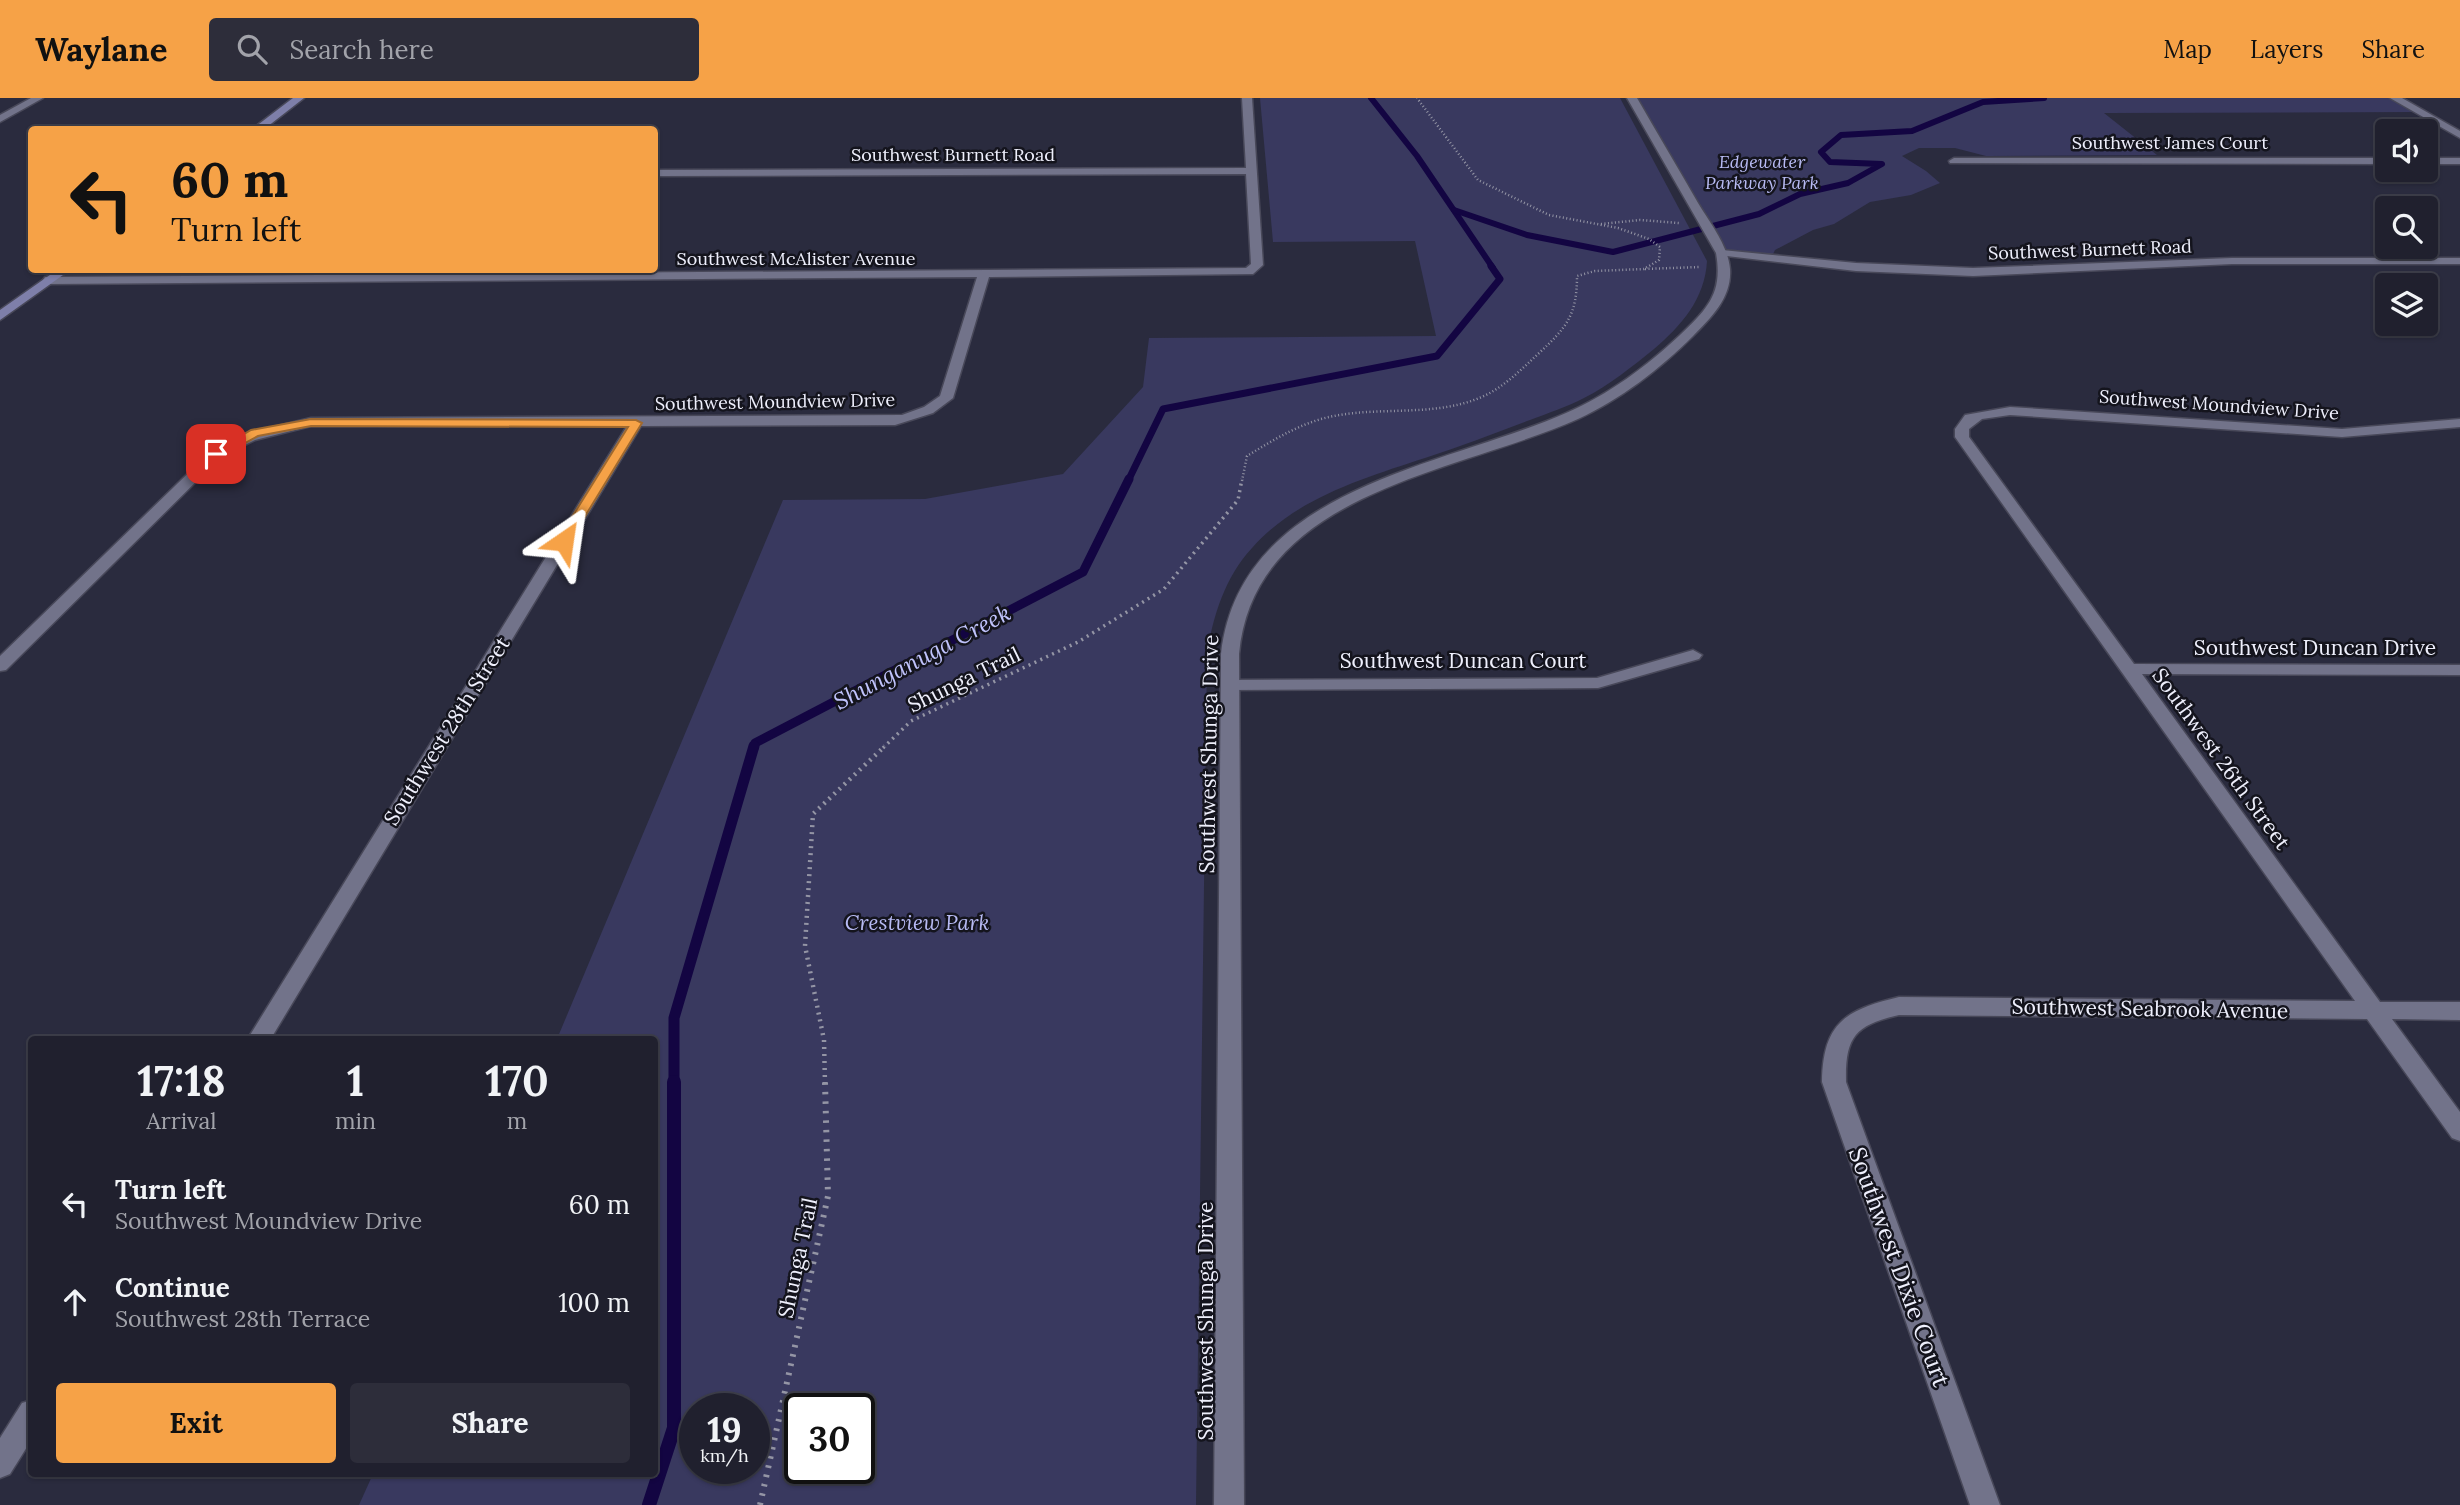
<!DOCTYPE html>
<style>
:root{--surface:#20202e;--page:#2d2d3a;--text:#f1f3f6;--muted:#a2a3aa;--line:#3d3e4a;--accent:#f6a247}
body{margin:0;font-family:Lora,serif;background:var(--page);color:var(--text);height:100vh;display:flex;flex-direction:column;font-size:26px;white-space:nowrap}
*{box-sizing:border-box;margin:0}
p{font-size:23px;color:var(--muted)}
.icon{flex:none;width:38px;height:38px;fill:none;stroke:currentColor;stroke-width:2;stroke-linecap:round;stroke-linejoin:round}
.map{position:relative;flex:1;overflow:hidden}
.drawer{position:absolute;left:28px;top:938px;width:630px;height:441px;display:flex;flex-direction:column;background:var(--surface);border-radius:7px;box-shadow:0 2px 5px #0004,0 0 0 2px var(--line)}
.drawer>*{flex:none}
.banner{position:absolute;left:28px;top:28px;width:630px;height:147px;border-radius:7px;box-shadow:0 2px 5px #0004,0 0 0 2px var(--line);background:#f6a247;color:#111;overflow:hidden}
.fabs{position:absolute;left:2375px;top:21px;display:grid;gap:14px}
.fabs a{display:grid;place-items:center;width:63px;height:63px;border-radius:7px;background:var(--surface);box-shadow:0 2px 5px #0004,0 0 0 2px var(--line);font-size:35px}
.speed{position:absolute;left:679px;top:1295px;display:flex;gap:14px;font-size:35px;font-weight:700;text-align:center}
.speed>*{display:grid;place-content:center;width:91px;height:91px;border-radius:50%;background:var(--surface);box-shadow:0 2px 5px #0004,0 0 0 2px var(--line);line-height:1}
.speed small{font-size:18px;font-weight:400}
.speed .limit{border:4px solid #111;border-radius:10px;background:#fff;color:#111}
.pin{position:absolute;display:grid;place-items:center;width:60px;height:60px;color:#fff;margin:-30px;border-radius:14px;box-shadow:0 4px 10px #0006}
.me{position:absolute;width:77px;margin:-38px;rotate:32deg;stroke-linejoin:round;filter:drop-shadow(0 0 5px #0008)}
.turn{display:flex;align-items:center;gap:24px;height:147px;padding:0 28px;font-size:32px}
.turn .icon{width:91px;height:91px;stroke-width:2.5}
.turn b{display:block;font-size:49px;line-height:60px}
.eta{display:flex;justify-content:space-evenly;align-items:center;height:119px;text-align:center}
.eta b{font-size:42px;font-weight:700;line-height:49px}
.cta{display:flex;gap:14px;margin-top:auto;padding:14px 28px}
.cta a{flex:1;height:80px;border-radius:7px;background:var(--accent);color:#111;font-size:28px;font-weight:700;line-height:80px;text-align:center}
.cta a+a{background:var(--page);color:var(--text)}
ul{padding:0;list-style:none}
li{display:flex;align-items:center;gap:21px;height:98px;padding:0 28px}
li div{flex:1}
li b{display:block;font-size:26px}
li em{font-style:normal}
header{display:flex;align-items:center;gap:42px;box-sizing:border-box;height:98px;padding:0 35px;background:var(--accent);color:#111}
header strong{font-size:33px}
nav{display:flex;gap:38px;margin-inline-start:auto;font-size:24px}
.search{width:490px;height:63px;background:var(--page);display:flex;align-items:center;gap:18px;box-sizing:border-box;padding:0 24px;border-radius:7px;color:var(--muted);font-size:26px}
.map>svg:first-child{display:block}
.green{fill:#39395f;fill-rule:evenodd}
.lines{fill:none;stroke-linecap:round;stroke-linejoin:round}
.stream-far4{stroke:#130542;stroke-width:6}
.stream-far3{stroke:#130542;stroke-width:7}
.stream-far2{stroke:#130542;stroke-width:9}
.stream-far1{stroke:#130542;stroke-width:11}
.stream{stroke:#130542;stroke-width:14}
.minor-casing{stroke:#484859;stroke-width:3}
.tertiary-casing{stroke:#484859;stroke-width:3}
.secondary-casing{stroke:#484859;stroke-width:3}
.path-far3{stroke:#9495a5;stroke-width:2.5;stroke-dasharray:1 2.5;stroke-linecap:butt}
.path-far2{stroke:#9495a5;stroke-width:3.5;stroke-dasharray:2 4.5;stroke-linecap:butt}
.path-far1{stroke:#9495a5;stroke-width:4.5;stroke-dasharray:2 5;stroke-linecap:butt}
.path{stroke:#9495a5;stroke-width:6;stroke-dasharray:2.5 7;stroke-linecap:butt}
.minor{fill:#72738a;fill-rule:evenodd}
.tertiary{fill:#72738a;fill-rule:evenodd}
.secondary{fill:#7e7fa9;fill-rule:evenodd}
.route{fill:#f6a247;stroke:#a0692e;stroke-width:2}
.labels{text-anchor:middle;stroke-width:5;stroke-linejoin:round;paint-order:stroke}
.far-street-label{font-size:18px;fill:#eeeffc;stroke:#14141d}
.far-park-label{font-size:18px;font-style:italic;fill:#b7baf3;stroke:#14141d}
.street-label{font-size:21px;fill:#eeeffc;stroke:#14141d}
.park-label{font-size:21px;font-style:italic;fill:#b7baf3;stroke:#14141d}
.water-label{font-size:23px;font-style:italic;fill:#c0c3fc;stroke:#14141d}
.near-street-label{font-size:24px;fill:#eeeffc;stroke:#14141d}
</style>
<header>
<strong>Waylane</strong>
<div class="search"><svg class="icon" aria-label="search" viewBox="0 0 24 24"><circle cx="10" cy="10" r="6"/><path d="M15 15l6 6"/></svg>Search here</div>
<nav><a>Map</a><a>Layers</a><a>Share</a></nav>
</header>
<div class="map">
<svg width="2460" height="1407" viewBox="0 0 2460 1407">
<rect width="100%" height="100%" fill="#2a2b3e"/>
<!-- green -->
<g class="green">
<path d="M1260 0H1620L1707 163C1705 201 1681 228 1654 251 1633 268 1608 288 1584 300 1567 309 1548 315 1530 322 1495 335 1460 349 1425 360 1364 380 1296 400 1252 450 1225 479 1213 518 1207 556L1196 1407H359L373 1376H654V942L557 941 783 402 925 401 1063 376 1143 289 1149 240 1436 238 1415 143 1273 144ZM695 1311H754V1370H695ZM800 1311H859V1370H800Z"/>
<polygon points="1632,0 2395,0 2419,14 2104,15 2157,57 1986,58 1955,50 1919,50 1902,58 1926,73 1940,85 1911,97 1870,104 1834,126 1813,132 1775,152 1771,160 1722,155"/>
</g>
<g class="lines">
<!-- stream-far4 -->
<g class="stream-far4">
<polyline points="1371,0 1417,58 1493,170"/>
<polyline points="1454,112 1527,137 1613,154 1759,116 1800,96 1848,85 1882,66 1830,64 1821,54 1841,37 1912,33 1983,4 2044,0"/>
</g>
<!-- stream-far3 -->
<polyline class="stream-far3" points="1128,383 1163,311 1437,258 1500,181 1491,168"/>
<!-- stream-far2 -->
<polyline class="stream-far2" points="754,650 755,645 1083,474 1129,381"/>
<!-- stream-far1 -->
<polyline class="stream-far1" points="674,986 674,920 754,648"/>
<!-- stream -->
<polyline class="stream" points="649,1407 674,1330 674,984"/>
<!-- minor casing -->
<g class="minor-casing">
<g id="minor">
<polygon points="31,0 43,0 0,24 0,17"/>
<polygon points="1242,0 1252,0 1263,167 1253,176 989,179 953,300 933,315 895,327 641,328 270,942 247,942 627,328 311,328 255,342 221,359 6,572 0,573 0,558 211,353 245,336 311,320 902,317 924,309 940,298 977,179 49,186 43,182 45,179 1246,170 1251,166 1246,76 654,78 654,72 1246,70"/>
<polygon points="2390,0 2402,0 2460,33 2460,40"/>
<polygon points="1954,60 2387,60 2387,66 1950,65 1949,63"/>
<rect x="2426" y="60" width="34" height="6"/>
<polygon points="1722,152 1856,165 1973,170 2232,160 2460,160 2460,166 2232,166 1973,178 1856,173 1718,157 1716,155"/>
<path d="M2010 309 2342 331 2460 321V329L2342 339 2010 317 1982 321 1969 331V339L2134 566 2460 567V577L2142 576 2380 904H2460V922L2392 921 2460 1014V1043L2452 1040 2367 921 1899 917C1855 927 1845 939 1846 984L2000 1407H1970L1822 984C1823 925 1845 912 1899 899L2355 903 1955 339V331L1965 317Z"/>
<polygon points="1693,552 1702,557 1699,561 1598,590 1230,592 1221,587 1230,582 1597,580"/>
<polygon points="32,1302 32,1341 10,1376 0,1380 0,1340 22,1305"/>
</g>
</g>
<!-- tertiary casing -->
<g class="tertiary-casing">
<path id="tertiary" d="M1627 0H1637C1657 35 1678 70 1698 105 1710 125 1728 147 1730 171 1732 199 1712 219 1693 238 1660 271 1621 301 1578 321 1458 375 1254 393 1239 556L1244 1407H1214L1221 556C1240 389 1443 369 1566 315 1608 297 1647 268 1680 237 1708 210 1723 195 1716 155Z"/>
</g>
<!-- secondary casing -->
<g class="secondary-casing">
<g id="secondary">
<polygon points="293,0 304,0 263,32 251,32"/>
<polygon points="57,172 70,172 0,222 0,212"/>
</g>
</g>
<!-- path-far3 -->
<g class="path-far3">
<polyline points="1601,126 1640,122 1679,125"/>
<polyline points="1645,171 1699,169"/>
<path d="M1242 383 1247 358C1275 341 1302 324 1334 318 1385 308 1441 320 1488 296 1507 286 1523 270 1538 256 1566 230 1577 218 1577 178L1595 173 1644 171 1659 162 1660 149 1649 141 1618 130 1549 117 1478 82 1417 0"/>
</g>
<!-- path-far2 -->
<polyline class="path-far2" points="883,650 911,623 1078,544 1164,491 1238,402 1242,381"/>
<!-- path-far1 -->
<polyline class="path-far1" points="825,986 824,942 805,848 813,716 885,648"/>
<!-- path -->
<polyline class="path" points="760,1407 828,1098 825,984"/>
<!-- minor -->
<use href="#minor" class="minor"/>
<!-- tertiary -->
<use href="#tertiary" class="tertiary"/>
<!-- secondary -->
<use href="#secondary" class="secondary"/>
</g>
<!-- route -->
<polygon class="route" points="311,321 636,322 642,325 570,443 564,446 557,443 628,329 311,328 258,338 220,359 210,356 251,332"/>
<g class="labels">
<!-- far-street labels -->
<g class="far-street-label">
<text x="2170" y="51">Southwest James Court</text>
<text x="953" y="63">Southwest Burnett Road</text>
<text transform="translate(2090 152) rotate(-2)" y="6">Southwest Burnett Road</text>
<text x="796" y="167">Southwest McAlister Avenue</text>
<text transform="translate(775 304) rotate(-1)" y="6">Southwest Moundview Drive</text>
<text transform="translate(2219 307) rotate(4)" y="6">Southwest Moundview Drive</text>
</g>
<!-- far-park labels -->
<g class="far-park-label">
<text x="1762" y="70">Edgewater<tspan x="1762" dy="21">Parkway Park</tspan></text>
</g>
<!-- street labels -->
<g class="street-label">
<text x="2315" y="557">Southwest Duncan Drive</text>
<text x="1463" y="570">Southwest Duncan Court</text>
<text transform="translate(964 582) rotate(-26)" y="7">Shunga Trail</text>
<text transform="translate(447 633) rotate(-58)" y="7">Southwest 28th Street</text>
<text transform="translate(1209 656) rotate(-89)" y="7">Southwest Shunga Drive</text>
<text transform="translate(2221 661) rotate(54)" y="7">Southwest 26th Street</text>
<text transform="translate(2150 911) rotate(1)" y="7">Southwest Seabrook Avenue</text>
<text transform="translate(798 1160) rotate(-78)" y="7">Shunga Trail</text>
<text transform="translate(1206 1223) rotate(-90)" y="7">Southwest Shunga Drive</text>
</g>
<!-- park labels -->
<g class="park-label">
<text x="917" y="832">Crestview Park</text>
</g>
<!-- water labels -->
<g class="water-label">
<text transform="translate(922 559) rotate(-28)" y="8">Shunganuga Creek</text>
</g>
<!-- near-street labels -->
<g class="near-street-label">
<text transform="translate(1899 1169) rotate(70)" y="8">Southwest Dixie Court</text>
</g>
</g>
</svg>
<div class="fabs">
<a><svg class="icon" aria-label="sound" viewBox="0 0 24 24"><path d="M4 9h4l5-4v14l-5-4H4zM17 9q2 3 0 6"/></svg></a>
<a><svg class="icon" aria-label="search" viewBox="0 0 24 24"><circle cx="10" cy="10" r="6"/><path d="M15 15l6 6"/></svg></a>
<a><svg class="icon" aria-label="layers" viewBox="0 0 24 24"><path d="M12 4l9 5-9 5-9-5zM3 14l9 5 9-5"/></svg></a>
</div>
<div class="speed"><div>19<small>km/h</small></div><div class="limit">30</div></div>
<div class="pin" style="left:216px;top:356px;background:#d93025"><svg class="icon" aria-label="arrive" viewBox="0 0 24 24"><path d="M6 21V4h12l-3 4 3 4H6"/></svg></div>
<svg class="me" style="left:564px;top:443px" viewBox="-20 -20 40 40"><path d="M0-17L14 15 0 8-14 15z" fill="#f6a247" stroke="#fff" stroke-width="4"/></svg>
<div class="banner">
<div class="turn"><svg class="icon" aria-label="left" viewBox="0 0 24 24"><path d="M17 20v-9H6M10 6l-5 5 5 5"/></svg><div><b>60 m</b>Turn left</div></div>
</div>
<section class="drawer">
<div class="eta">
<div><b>17:18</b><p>Arrival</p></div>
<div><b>1</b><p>min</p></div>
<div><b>170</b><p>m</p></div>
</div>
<ul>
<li><svg class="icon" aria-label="left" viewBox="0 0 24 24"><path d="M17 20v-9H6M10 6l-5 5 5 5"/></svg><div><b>Turn left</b><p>Southwest Moundview Drive</p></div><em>60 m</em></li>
<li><svg class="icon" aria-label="ahead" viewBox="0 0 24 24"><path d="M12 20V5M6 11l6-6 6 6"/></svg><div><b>Continue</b><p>Southwest 28th Terrace</p></div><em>100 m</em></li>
</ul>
<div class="cta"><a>Exit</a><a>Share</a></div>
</section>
</div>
